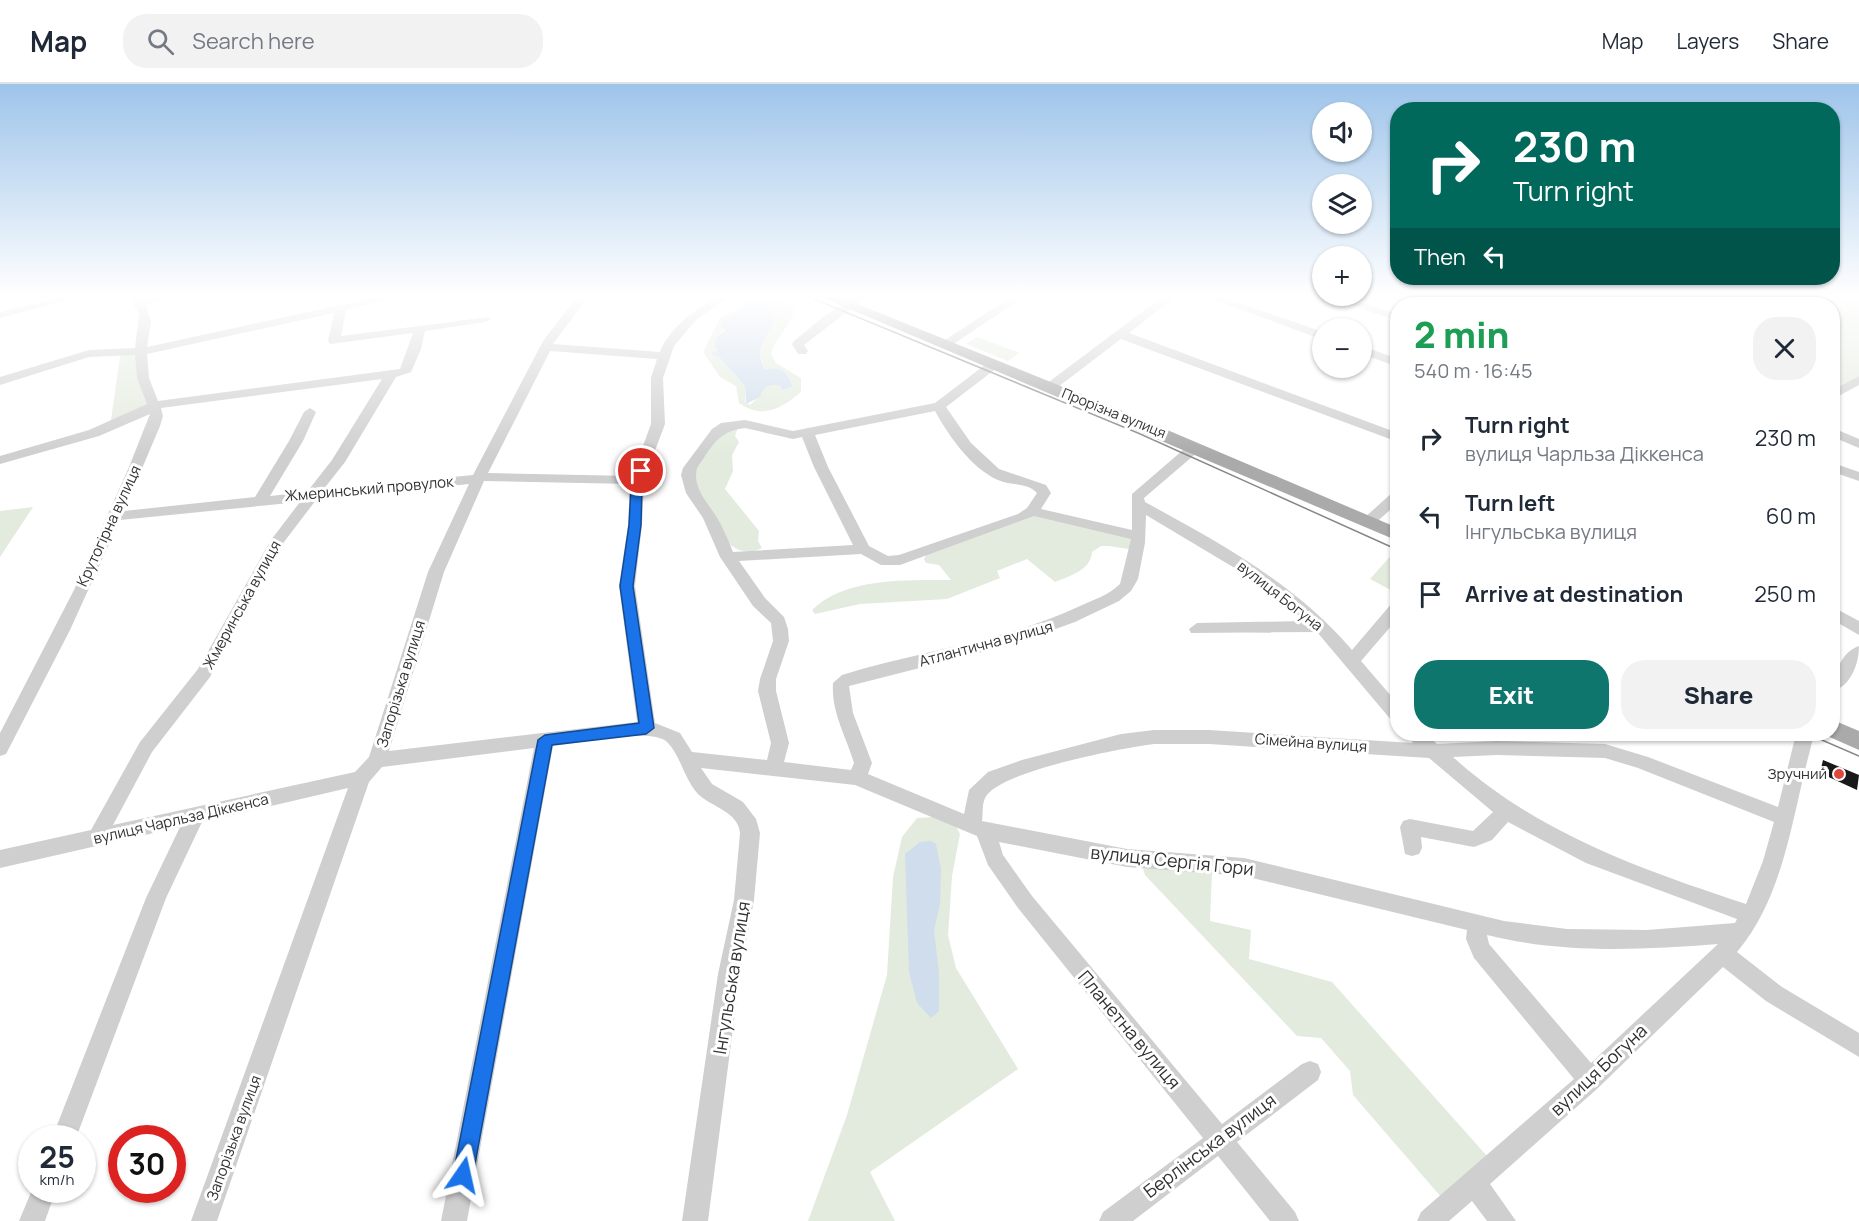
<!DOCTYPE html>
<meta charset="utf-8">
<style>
:root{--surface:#fff;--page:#f2f2f3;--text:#1f2937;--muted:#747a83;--line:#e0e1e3;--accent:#0f766e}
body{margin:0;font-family:Manrope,sans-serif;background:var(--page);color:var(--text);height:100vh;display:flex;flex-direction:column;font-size:22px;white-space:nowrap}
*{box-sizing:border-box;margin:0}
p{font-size:20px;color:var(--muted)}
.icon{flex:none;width:33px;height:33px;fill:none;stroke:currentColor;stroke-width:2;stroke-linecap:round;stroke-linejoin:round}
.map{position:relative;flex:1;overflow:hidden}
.sheet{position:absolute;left:1390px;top:213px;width:450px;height:444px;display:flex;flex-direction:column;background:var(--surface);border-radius:24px;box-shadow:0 2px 4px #0004}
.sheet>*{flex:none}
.hud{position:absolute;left:1390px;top:18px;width:450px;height:183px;border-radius:24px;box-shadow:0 2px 4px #0004;background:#00695c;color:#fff;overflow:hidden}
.fabs{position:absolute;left:1312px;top:18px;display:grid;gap:12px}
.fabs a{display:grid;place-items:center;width:60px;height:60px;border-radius:50%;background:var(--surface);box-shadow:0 2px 4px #0004;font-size:30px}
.speed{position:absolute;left:18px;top:1041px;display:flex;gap:12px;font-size:30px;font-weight:700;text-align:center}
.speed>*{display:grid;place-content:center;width:78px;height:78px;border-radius:50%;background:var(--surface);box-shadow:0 2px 4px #0004;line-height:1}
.speed small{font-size:15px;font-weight:400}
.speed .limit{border:9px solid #d22;background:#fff;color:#111}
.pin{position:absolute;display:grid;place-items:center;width:51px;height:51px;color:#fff;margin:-26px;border:3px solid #fff;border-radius:50%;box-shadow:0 2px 6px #0007}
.me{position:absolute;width:66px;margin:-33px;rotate:11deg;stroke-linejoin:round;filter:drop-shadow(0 0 4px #0008)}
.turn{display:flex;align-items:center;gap:21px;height:126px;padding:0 24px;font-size:27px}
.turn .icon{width:78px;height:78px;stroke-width:2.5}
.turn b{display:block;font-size:42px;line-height:51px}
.then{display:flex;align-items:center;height:57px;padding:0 24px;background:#0003;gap:12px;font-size:22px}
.round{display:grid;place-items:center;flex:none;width:63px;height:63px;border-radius:24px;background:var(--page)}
.head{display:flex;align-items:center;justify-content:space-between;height:102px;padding:0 24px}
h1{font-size:36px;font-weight:800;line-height:45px;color:#1e9e55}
.cta{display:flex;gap:12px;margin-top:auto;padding:12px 24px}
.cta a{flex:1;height:69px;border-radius:24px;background:var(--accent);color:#fff;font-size:24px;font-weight:800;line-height:69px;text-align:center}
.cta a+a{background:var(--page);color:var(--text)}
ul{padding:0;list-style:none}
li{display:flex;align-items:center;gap:18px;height:78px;padding:0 24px}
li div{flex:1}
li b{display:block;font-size:22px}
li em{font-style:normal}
header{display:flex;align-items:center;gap:36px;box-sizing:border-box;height:84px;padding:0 30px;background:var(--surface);border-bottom:2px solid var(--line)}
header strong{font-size:28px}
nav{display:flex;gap:33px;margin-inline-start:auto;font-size:21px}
.search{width:420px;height:54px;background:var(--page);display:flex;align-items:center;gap:15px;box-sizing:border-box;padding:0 21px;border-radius:24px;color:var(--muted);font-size:22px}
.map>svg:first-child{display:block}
.green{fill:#e3ebde;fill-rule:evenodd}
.water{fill:#cfddec}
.building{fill:#191919}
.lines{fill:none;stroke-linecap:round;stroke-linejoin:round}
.minor{fill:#cfcfcf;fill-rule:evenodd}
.major{fill:#aaa;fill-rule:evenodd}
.tram{stroke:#878787;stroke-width:1.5}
.route{fill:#1a73e8;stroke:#114b97;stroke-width:1.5}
.poi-dot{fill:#de473e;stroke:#fff;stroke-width:2}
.labels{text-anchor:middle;stroke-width:6;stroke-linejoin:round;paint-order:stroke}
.far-street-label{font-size:14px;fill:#323232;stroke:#fff}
.street-label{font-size:15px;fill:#323232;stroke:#fff}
.poi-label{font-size:15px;fill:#323232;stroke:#fff;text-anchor:end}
.near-street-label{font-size:18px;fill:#323232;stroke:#fff}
</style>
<header>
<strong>Map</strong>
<div class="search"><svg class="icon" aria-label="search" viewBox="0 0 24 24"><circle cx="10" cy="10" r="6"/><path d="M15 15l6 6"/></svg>Search here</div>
<nav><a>Map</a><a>Layers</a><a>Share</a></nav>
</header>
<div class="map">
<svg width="1859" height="1137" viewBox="0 0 1859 1137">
<rect width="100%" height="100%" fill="#fff"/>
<!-- green -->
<g class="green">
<path d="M752 213H779L794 225C793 240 775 254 771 270L776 279 801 294V308C782 324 763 336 739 319L736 302 720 293 703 268 720 234 744 221ZM766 220C781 242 750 262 765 285 782 282 786 287 793 302 784 303 769 296 763 304 758 311 758 315 750 321L745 318V302L718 272 710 270 719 266 716 254 725 244Z"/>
<polygon points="1484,213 1859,213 1859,296 1833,311 1833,220 1507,220"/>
<polygon points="978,253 1019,269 1008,277 966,260"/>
<polygon points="121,266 141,268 152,322 110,343"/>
<path d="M738 343 735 352 739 358 732 371 733 387 725 405 759 447 758 457 762 464C723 484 699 414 693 387L716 352Z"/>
<polygon points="33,423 2,470 0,473 0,427"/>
<path d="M1032 427 1137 452 1135 466 1109 462H1101L1092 468C1091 486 1070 492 1055 498L1027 475 997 487 1000 494 947 515 860 520 815 530 812 526C845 493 908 496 951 496L939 481 926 479 924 475 930 464Z"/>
<polygon points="1395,467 1398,469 1398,510 1370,495"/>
<polygon points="934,733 956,742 960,750 952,792 948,851 956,884 1018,985 870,1088 895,1137 808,1137 847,1031 887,891 893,793 902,753 917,734"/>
<polygon points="1153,781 1212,787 1210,837 1251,846 1249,875 1332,898 1495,1081 1448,1121 1353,1011 1350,987 1321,954 1297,952 1145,791 1143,785"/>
</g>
<!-- water -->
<g class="water">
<path d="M762 218 770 225 774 237C767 252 753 268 765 285 782 282 786 287 793 302L783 306 779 301C768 301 764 301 760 313L746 320 745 302 718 272 710 270 718 266 715 262 716 254 725 246 720 240 728 232Z"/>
<polygon points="931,757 936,760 941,785 940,821 934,846 939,889 939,927 931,934 917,919 909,888 905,770 920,758"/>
</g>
<!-- building -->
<polygon class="building" points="1823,676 1859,691 1857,706 1820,689"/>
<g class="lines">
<!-- minor -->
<g class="minor">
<polygon points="61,213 79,213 0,234 0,228"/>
<path d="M130 213H168L146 221 151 238 147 263 376 213H395L346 226 341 252 489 233 491 235 485 238 425 247 421 265 411 288 396 293 345 378 323 406 473 391 543 257 577 213H588L553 260 660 268C668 245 705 213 729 213L697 235 674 262 663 294 665 340 644 396 642 441 635 502 655 639 680 649 692 668 767 676 771 659 758 607 760 595 773 557 771 539 753 522 720 473 703 434 686 409 681 391 683 384 712 345 721 339 745 336 793 347 935 319 990 277H998V283L946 323 971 359 999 385 1046 401 1051 409 1041 425 1132 446V410L1190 360H1200V366L1144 414 1145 418C1220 459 1296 500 1352 566L1392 519 1398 517V534L1361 577 1398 620V639L1392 637 1317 548 1191 549 1189 545 1197 539 1305 537 1253 495 1146 431 1145 459 1138 495 1131 507 1119 517 1075 538 1014 560 849 602 853 629 872 679 868 690 964 730 969 706 988 688 1022 676 1121 650 1154 646H1209L1413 659 1406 650H1426L1437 660 1497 657 1605 660 1648 673 1778 723 1796 650H1814C1810 667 1805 685 1801 703 1788 760 1776 822 1737 868L1782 903 1859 949V973L1766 917 1723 883 1598 1004 1490 1100 1516 1137H1487L1472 1117 1449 1137H1417L1421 1128 1574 995 1474 874 1466 855 1467 846 1244 792 1127 783 999 758 1003 771 1032 812 1222 1040 1302 980 1310 977 1318 980 1321 988 1318 996 1237 1058 1295 1128 1299 1137H1270L1218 1072 1133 1137H1099L1103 1128 1203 1054 1018 824 988 781 977 752 855 701 701 684 712 700 743 718 756 735 760 749 754 816 740 890 708 1137H682L718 890 734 816 740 749C738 727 711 723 698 710 684 695 681 672 667 658 651 643 575 660 553 662L467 1137H441L534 664 382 683 369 698 217 1137H191L348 704 202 738 166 814 76 1054H52L146 814 180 743 0 784V766L91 746 140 658 198 585 271 456 300 418 120 436 70 546 6 670 0 672V649L74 506 129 383 150 330 99 352 0 380V372L89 346 147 320 137 294 135 271 89 273 0 301V293L89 266 135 264 139 230ZM334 229 328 257 330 260 413 249 400 285 158 317 149 294 147 270ZM550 267 657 275 651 294V340L632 392 488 389ZM382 295 332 376 307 408 270 412 303 357 316 328 310 324 304 328 289 357 255 413 124 427 160 342 163 332 161 324ZM935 327C948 351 972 385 998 396 1010 402 1027 398 1037 409L1027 424 1018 430 899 471 888 472 869 462 828 383 815 351ZM745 344 793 355 802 353 814 383 853 461 733 468C728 456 723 443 716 432 707 418 692 403 697 384 712 363 717 347 745 344ZM484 397 630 400 628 441 619 502 637 638 389 667 444 488ZM469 400 428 488 369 673 355 688 113 741 152 668 210 593 284 458 316 416ZM1034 432 1131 455 1120 500C1109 511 1093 516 1080 522 1004 558 921 566 842 591L833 599C831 628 846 652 854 679L851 686 784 678 789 659 776 607V595L789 557 788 545 784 533 765 514 739 477 861 470 881 481H900ZM1154 660H1209L1429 674 1493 728 1473 747 1410 735 1403 737 1400 743 1405 770 1412 772 1419 770 1422 764 1421 753 1474 763 1492 756 1508 738 1586 779 1737 835 1735 839 1647 846 1567 845 1504 837 1244 774 1127 765 982 737C983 731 982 720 985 714 998 687 1123 664 1154 660ZM1497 671 1605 674 1638 684 1774 738 1763 777 1746 820C1640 785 1537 749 1453 673ZM1487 851C1563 870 1640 866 1718 860L1591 979 1489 860Z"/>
<polygon points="853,213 866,213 804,261 808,267 806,270 798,270 792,260 794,257 823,233"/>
<polygon points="1011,213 1024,213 949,263 939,260"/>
<polygon points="1162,213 1175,213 1129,249 1398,349 1398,358 1121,255 1054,306 1046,306 1046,300"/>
<polygon points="1207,213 1223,213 1323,248 1323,256"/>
<polygon points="1328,213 1344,213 1398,230 1398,237"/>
<polygon points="1478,213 1494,213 1513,220 1497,220"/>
<polygon points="1362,262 1398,275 1398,283 1362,270"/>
<polygon points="1859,292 1859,301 1833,315 1833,306"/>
<polygon points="1833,344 1859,355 1859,364 1833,353"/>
<polygon points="1833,379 1859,388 1859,397 1833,388"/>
<polygon points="1398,407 1398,419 1373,441 1363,441 1361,438 1363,435 1393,408"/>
<polygon points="1833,523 1859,537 1859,551 1833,536"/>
<path d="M1859 562C1859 579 1851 602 1833 607 1833 591 1841 568 1859 562Z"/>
<polygon points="32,1106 56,1106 45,1137 19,1137"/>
</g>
<!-- major -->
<g class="major">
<polygon points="821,213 840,213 1125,328 1398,444 1398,457"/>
<polygon points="1833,636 1859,647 1859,666 1825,651 1833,650"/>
</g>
<!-- tram -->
<g class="tram">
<polyline points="809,213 1138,349 1398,466"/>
<polyline points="1808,650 1859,672"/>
</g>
</g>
<!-- sky -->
<linearGradient id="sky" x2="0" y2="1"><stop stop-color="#9ec4ea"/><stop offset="0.57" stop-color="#fff"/><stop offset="1" stop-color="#fff" stop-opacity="0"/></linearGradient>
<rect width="1859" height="372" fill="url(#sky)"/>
<!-- route -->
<polygon class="route" points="641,383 647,387 642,402 641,441 633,502 654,644 646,650 552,661 473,1091 470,1098 463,1101 456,1098 453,1091 538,656 545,651 639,639 620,502 629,441 631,402 635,387"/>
<!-- markers -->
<circle class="poi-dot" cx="1839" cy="690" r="6"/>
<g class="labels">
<!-- far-street labels -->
<g class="far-street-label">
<text transform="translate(1114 329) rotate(22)" y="5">Прорізна вулиця</text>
</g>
<!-- street labels -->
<g class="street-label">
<text transform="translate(369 405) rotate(-5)" y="5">Жмеринський провулок</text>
<text transform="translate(109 442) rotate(-65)" y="5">Крутогірна вулиця</text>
<text transform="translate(1280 512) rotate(38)" y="5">вулиця Богуна</text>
<text transform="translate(242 521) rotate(-61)" y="5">Жмеринська вулиця</text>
<text transform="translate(986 560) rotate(-15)" y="5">Атлантична вулиця</text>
<text transform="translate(401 600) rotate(-73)" y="5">Запорізька вулиця</text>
<text transform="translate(1311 659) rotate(4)" y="5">Сімейна вулиця</text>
<text transform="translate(181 735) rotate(-13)" y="5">вулиця Чарльза Діккенса</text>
<text transform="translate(234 1054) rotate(-70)" y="5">Запорізька вулиця</text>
</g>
<!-- poi labels -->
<g class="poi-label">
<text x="1827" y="695">Зручний</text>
</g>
<!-- near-street labels -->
<g class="near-street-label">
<text transform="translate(1172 777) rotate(6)" y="6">вулиця Сергія Гори</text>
<text transform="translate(732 894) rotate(-81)" y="6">Інгульська вулиця</text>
<text transform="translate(1129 946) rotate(50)" y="6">Планетна вулиця</text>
<text transform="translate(1599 986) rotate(-43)" y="6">вулиця Богуна</text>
<text transform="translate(1210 1062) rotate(-37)" y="6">Берлінська вулиця</text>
</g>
</g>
</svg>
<div class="fabs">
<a><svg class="icon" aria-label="sound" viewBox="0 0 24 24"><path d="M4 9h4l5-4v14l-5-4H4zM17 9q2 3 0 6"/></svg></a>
<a><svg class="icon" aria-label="layers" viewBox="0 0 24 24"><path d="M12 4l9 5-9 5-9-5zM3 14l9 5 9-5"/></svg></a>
<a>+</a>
<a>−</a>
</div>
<div class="speed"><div>25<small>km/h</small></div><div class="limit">30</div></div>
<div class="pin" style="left:641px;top:387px;background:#d93025"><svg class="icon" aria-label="arrive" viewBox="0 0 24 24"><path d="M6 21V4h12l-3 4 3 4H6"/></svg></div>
<svg class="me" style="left:463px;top:1091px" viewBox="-20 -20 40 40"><path d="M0-17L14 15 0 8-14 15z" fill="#1a73e8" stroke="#fff" stroke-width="4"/></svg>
<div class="hud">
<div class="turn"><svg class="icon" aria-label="right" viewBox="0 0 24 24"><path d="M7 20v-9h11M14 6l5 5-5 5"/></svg><div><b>230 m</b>Turn right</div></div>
<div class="then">Then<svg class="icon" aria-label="left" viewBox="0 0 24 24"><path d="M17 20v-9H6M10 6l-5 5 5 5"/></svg></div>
</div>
<section class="sheet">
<div class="head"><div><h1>2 min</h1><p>540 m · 16:45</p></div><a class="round"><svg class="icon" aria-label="close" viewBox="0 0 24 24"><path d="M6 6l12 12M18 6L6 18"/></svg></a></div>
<ul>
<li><svg class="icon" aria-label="right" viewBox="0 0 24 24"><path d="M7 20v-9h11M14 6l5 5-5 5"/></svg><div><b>Turn right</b><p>вулиця Чарльза Діккенса</p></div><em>230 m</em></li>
<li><svg class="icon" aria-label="left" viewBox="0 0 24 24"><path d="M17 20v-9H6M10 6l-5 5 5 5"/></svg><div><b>Turn left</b><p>Інгульська вулиця</p></div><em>60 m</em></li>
<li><svg class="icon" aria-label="arrive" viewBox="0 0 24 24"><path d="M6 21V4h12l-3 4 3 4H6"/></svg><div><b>Arrive at destination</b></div><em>250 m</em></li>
</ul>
<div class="cta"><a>Exit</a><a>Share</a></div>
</section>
</div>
